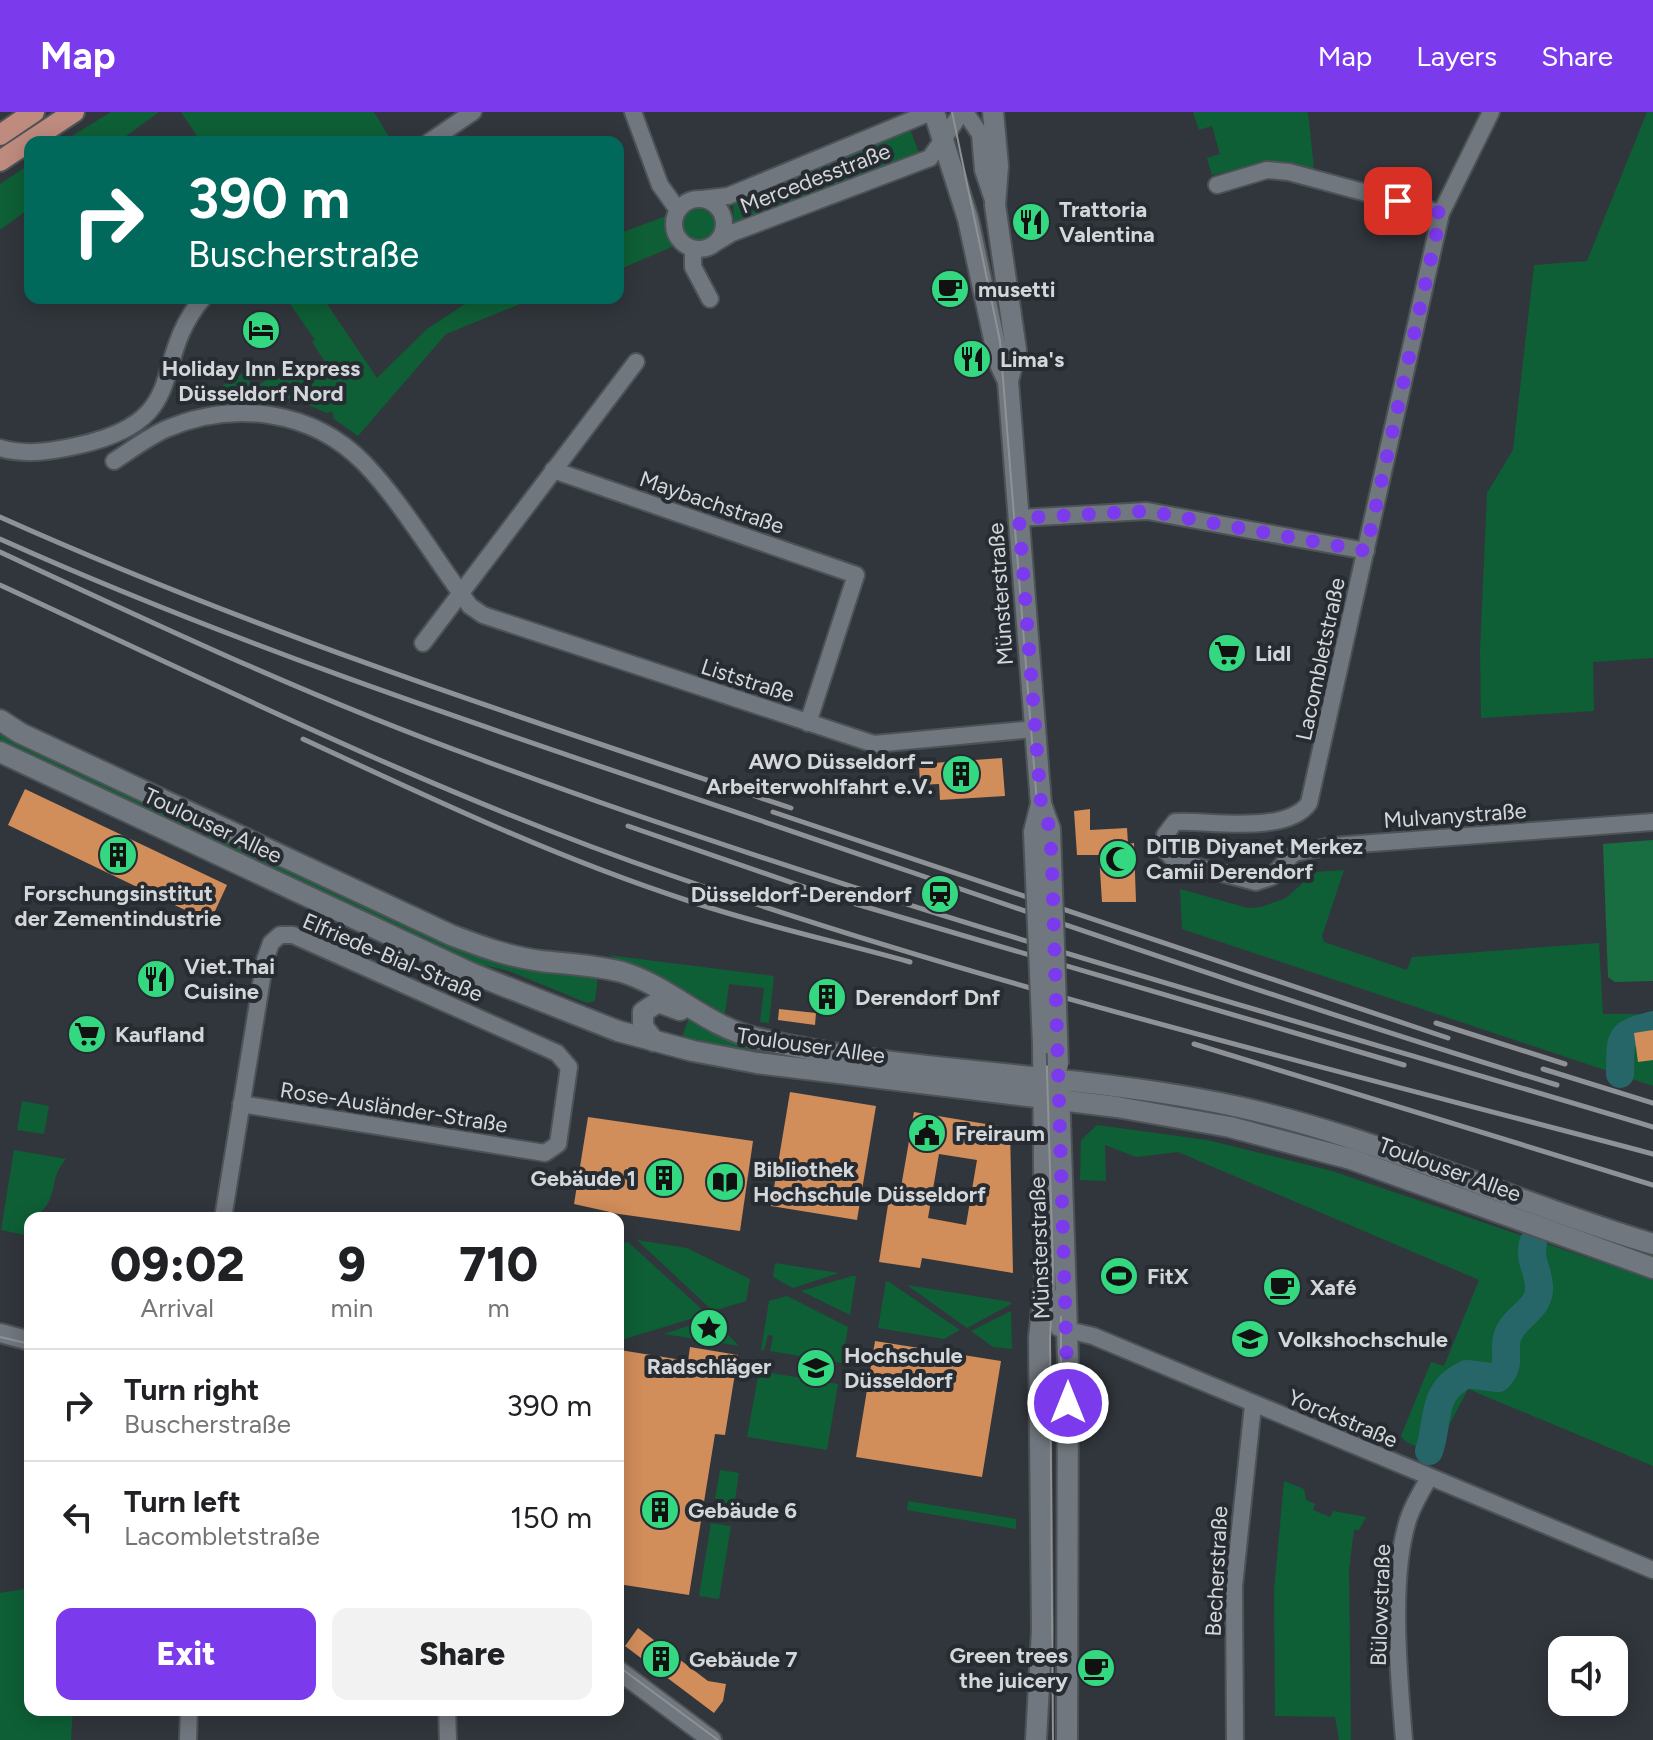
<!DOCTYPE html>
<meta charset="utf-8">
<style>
:root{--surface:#fff;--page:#f2f2f2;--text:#202124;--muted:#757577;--line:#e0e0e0;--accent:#7c3aed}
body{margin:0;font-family:Figtree,sans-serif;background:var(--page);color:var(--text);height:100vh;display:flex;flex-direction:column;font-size:30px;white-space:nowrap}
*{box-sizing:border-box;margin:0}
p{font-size:26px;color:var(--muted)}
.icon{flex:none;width:44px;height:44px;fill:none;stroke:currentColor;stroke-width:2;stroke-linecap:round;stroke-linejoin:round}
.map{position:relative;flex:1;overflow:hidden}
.drawer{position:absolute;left:24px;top:1100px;width:600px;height:504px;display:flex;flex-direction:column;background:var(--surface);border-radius:16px;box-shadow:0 4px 20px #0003}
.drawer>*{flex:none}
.guide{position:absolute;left:24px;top:24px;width:600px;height:168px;border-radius:16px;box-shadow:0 4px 20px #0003;background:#00695c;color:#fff;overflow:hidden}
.fabs{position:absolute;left:1548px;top:1524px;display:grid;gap:16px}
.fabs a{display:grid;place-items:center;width:80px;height:80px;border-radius:16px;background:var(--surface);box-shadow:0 4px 20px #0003;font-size:40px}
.pin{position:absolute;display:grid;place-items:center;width:68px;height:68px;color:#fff;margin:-34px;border-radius:16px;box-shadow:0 4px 12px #0006}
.me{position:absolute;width:88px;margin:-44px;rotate:0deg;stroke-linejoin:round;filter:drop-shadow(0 0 6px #0008)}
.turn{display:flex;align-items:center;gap:28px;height:168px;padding:0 32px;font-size:36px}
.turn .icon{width:104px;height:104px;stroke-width:2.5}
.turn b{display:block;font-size:56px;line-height:68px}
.eta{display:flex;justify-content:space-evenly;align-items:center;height:136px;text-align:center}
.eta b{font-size:48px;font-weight:800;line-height:56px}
.cta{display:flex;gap:16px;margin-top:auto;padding:16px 32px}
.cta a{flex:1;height:92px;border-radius:16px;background:var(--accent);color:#fff;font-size:32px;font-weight:800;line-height:92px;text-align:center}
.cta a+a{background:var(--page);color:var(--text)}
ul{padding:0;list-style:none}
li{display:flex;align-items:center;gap:24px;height:112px;padding:0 32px;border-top:2px solid var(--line)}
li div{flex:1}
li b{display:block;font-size:30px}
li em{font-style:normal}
header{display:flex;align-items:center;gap:48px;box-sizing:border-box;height:112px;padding:0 40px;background:var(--accent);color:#fff}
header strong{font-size:38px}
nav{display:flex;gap:44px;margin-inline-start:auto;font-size:28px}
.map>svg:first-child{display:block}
.green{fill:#0e5f36}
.forest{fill:#196e41}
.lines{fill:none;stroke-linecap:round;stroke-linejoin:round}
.river{stroke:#276668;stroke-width:28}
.building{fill:#d18d5a;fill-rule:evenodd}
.minor-casing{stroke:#4d5256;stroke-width:20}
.tertiary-casing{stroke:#4d5256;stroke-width:22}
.secondary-casing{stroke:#4d5256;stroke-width:24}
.primary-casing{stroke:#4d5256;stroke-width:24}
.minor{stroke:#71777e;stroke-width:16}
.tertiary{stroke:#71777e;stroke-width:18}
.secondary{stroke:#71777e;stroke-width:20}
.primary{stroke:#bf8b7f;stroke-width:20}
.tram{stroke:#8e9296;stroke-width:2}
.rail{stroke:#8e9296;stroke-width:5}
.secondary-bridge-casing{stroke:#4d5256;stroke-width:24;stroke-linecap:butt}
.secondary-bridge{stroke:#71777e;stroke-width:20}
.route{stroke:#7c3aed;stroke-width:14;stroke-dasharray:0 25.2}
.labels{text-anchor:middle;stroke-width:8;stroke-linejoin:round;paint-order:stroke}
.street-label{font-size:22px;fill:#d4d7da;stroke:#272c32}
.poi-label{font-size:22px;font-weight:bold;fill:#d4d7da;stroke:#272c32;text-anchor:start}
</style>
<header>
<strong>Map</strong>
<nav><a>Map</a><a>Layers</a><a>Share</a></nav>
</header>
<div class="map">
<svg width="1653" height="1628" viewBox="0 0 1653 1628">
<rect width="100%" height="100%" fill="#31363c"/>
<!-- green -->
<g class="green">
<polygon points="111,0 159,0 118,30 62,30"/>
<polygon points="181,0 374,0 392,30 201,30"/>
<polygon points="1193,0 1308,0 1314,56 1271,49 1212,63 1207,46 1220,42 1212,14 1199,18"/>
<polygon points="1647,0 1653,0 1653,546 1593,550 1594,599 1481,606 1480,539 1487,381 1513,338 1534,153 1587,149"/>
<polygon points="910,17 919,41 740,114 734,111 733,91 738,83"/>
<polygon points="30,52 30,96 0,118 0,72"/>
<circle cx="699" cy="113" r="16"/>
<polygon points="666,104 674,134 618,158 618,122"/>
<polygon points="286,186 323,186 377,266 427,217 474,186 535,186 446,222 358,324 334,307 332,299 327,301 297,288 257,282 236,281 181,289 219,276 243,261 254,275 289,256 298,269 325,250 312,230 315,228"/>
<polygon points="0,620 470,839 598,863 595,889 587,891 509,859 471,850 0,634"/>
<polygon points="1344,758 1322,824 1324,830 1407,858 1412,845 1599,831 1603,902 1653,902 1653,974 1182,817 1180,777 1248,796 1261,795 1286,786 1315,760"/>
<polygon points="608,843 774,864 769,911 760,910 764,876 729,872 725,902 670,869"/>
<polygon points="688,908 734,928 871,957 680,931"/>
<polygon points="22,989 49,994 44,1022 17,1018"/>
<polygon points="1097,1013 1207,1028 1332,1059 1653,1168 1653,1354 1468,1277 1434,1342 1406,1330 1401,1324 1431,1250 1444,1254 1479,1168 1178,1040 1136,1045 1105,1033 1106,1069 1080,1068 1081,1028"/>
<path d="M14 1038 66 1047C46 1070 62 1083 35 1106H30V1124L1 1118Z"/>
<polygon points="637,1128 687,1136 750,1167 746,1189 713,1199"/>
<polygon points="628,1130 707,1202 618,1229 618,1132"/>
<polygon points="775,1151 839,1161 793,1176 773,1165"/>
<polygon points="852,1164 856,1164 850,1203 801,1179"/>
<polygon points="886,1169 889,1170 960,1218 944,1227 878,1216"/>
<polygon points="907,1173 1011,1190 1011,1192 967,1216"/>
<polygon points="787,1184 848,1215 842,1251 770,1239 773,1224 768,1223 764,1238 761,1238 769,1189"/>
<polygon points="1011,1199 1012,1237 993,1235 971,1219"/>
<polygon points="712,1206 739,1234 664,1222"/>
<polygon points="759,1259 838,1272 827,1338 747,1325"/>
<polygon points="720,1358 739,1361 732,1408 712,1405"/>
<polygon points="1284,1369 1304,1377 1306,1388 1315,1392 1313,1398 1330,1405 1333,1399 1366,1405 1359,1418 1354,1418 1349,1457 1351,1628 1339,1628 1335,1605 1275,1604 1274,1478"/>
<polygon points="908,1389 1016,1407 1016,1417 907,1398"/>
<polygon points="711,1411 731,1414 719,1487 699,1484"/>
<polygon points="30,1476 30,1598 73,1598 71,1628 0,1628 0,1481"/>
</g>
<!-- forest -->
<polygon class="forest" points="1653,728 1653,869 1615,870 1608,865 1603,732"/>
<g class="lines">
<!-- river -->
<g class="river">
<path d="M1620 962C1621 926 1616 922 1653 913"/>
<path d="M1429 1339C1440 1308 1429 1280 1467 1262L1498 1266C1512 1251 1503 1242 1507 1226 1512 1205 1541 1198 1539 1174 1538 1157 1529 1149 1533 1131"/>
</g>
</g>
<!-- building -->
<g class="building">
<polygon points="1002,646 1005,684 940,688 939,672 920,673 919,652"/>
<polygon points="25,677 227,773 210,810 8,713"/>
<polygon points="1090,697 1090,718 1127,716 1128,732 1134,731 1136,790 1102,790 1099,743 1077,743 1074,699"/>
<polygon points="779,897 816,901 815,913 778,908"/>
<polygon points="1653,918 1653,948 1638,950 1634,921"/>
<polygon points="790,980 876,994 857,1108 771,1094"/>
<path d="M914 1000 1010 1016 1013 1161 922 1146 920 1156 879 1150 890 1080 900 1081ZM939 1042 977 1048 966 1113 928 1106Z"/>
<polygon points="588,1005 753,1029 740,1119 619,1102 574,1092"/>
<polygon points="875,1229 1001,1249 982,1365 856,1345"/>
<polygon points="690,1235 738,1243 725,1323 715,1322 689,1483 618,1472 618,1249 620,1238 688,1249"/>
<polygon points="638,1516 708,1569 726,1572 723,1589 714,1601 625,1534"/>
</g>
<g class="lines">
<!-- minor casing -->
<g class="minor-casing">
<g id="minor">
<polyline points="633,0 660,73 678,98"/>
<polyline points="965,0 980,22 983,58 993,88"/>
<path d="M1491 0 1441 101 1309 691C1287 723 1209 708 1175 710L1165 723 1164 737 1175 749 1256 770 1271 765 1294 741 1332 734 1653 710"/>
<polyline points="429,30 473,0"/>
<polyline points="1217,73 1267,58 1289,60 1441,101"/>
<circle cx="699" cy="112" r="25"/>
<polyline points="702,87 728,84 931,0"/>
<polyline points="717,130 732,121 930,46 962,0"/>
<polyline points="693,137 693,155 710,187"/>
<path d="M0 336C26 344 54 339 80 333 194 307 148 251 203 186"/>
<path d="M114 349C131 338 148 325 166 317 234 288 312 298 364 351 401 389 437 450 470 494L483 503 874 632 1035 617"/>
<polyline points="553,358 856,463 808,611"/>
<polyline points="1019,406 1147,399 1366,439"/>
<polyline points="423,531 636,250"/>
<polyline points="223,1106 265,848 271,831 280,823 293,823 557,941 569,955 558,1032 545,1041 241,992"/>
<polyline points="1047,1178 1059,1216 1093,1224 1653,1458"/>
<polyline points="447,1598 448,1628"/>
<polyline points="188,1628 189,1598"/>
<polyline points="1235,1628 1234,1474 1253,1293"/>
<path d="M1404 1628C1399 1566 1389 1463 1409 1405 1414 1391 1422 1378 1429 1366"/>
</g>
</g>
<!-- tertiary casing -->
<g class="tertiary-casing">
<g id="tertiary">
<polyline points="0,1221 30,1229"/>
<polyline points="618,1558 712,1628"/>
</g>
</g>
<!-- secondary casing -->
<g class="secondary-casing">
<g id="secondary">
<polyline points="934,0 968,107 999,250 1008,269"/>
<polyline points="993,0 998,54 995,93 1016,238 1008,269 1041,692"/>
<path d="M0 608 20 621 451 823C480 834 509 845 541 849 568 852 595 853 622 860 671 875 705 914 756 926 903 961 1056 960 1204 988 1359 1016 1503 1087 1653 1132"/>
<polyline points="0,640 471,861 618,919 693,939 757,951 1117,995 1230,1015 1351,1047 1653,1156"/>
<polyline points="654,929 643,915 643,900 658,890 680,898"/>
<polyline points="1059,976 1068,1249 1067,1628"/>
<polyline points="1036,1628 1042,1518 1039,1225 1045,1172 1043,932"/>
</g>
</g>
<!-- primary casing -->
<g class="primary-casing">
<g id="primary">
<polyline points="0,23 34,0"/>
<polyline points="0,49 74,0"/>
</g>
</g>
<!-- minor -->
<use href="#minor" class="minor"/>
<!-- tertiary -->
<use href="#tertiary" class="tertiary"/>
<!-- secondary -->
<use href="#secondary" class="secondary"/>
<!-- primary -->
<use href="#primary" class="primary"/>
<!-- tram -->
<g class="tram">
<polyline points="952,0 1000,229 1040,729 1053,1156 1050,1227 1053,1628"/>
<polyline points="0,1225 30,1232"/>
<polyline points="1061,1305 1061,1205"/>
<polyline points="618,1554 718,1628"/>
</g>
<!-- rail -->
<g class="rail">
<path d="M0 405C257 520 524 607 791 696"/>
<path d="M0 427C248 538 505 622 762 709 1026 799 1290 892 1557 973"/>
<path d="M0 440C157 513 314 587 477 646 862 789 1260 897 1653 1015"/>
<path d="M0 473C221 575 440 684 670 763 992 875 1325 955 1653 1042"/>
<path d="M303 627C428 685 554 745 686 788 759 813 835 829 910 850"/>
<polyline points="773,700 1448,926"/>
<polyline points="628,714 839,787 1404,953"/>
<polyline points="1436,911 1565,952"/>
<polyline points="1194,932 1653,1073"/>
<polyline points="1543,957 1653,991"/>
</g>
<!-- secondary-bridge casing -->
<g class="secondary-bridge-casing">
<g id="secondary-bridge">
<polyline points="1041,692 1050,717 1058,953"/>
<polyline points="1041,692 1034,720 1043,932"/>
</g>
</g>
<!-- secondary-bridge -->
<use href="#secondary-bridge" class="secondary-bridge"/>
</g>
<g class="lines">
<!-- route -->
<polyline class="route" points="1068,1291 1052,754 1050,717 1041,692 1019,406 1147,399 1366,439 1441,101 1398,89"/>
</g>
<!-- icons -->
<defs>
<g id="restaurant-disc" transform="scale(2)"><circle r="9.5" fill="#34d881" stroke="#272c32"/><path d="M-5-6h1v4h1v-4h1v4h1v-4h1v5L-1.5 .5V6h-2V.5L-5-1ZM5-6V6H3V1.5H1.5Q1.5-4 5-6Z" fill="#111"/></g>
<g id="cafe-disc" transform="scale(2)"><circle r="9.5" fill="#34d881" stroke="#272c32"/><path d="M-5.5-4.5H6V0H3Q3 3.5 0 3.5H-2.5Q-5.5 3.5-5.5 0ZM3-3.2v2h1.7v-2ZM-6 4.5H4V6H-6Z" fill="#111"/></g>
<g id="hotel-disc" transform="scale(2)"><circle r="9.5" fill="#34d881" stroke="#272c32"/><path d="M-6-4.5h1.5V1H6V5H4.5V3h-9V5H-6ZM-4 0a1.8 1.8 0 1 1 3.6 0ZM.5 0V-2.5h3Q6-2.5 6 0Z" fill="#111"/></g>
<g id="supermarket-disc" transform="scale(2)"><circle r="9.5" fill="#34d881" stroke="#272c32"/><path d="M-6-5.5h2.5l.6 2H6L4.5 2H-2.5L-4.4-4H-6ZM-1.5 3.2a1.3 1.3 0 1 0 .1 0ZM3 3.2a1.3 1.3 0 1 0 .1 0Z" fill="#111"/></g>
<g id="building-disc" transform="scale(2)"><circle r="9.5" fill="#34d881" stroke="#272c32"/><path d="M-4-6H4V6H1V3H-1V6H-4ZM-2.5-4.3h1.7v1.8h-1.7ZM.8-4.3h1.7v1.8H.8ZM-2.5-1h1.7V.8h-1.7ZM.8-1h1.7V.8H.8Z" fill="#111"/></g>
<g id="mosque-disc" transform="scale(2)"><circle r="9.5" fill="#34d881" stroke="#272c32"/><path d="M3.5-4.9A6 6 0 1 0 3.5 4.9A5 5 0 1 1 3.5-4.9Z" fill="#111"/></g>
<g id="station-disc" transform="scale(2)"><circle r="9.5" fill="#34d881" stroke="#272c32"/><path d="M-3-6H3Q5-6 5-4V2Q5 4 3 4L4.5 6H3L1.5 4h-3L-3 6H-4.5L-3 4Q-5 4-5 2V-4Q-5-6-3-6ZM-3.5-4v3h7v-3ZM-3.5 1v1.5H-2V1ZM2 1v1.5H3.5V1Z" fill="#111"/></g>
<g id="civic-disc" transform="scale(2)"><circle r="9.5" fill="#34d881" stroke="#272c32"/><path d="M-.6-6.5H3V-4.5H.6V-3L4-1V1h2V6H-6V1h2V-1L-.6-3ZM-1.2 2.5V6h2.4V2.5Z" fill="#111"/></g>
<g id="library-disc" transform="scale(2)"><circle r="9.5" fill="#34d881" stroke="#272c32"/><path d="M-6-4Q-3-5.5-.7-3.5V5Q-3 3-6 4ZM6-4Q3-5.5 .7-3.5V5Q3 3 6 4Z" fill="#111"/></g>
<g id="stadium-disc" transform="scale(2)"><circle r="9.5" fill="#34d881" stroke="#272c32"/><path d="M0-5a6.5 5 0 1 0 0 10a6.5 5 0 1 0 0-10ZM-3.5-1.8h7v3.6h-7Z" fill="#111"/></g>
<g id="sight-disc" transform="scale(2)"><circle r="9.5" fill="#34d881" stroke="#272c32"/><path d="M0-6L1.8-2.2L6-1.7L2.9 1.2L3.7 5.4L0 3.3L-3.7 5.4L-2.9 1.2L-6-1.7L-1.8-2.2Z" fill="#111"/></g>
<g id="school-disc" transform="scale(2)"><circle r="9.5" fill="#34d881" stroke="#272c32"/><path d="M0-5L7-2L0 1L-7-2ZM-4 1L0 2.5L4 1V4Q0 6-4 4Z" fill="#111"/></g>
<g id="university-disc" transform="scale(2)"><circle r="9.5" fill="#34d881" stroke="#272c32"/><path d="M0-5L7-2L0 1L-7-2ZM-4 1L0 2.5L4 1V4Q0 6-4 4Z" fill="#111"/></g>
</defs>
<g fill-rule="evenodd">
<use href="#restaurant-disc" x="1031" y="110"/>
<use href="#cafe-disc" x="950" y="177"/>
<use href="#hotel-disc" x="261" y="218"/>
<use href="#restaurant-disc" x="972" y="247"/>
<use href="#supermarket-disc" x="1227" y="541"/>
<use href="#building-disc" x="961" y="662"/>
<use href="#building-disc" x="118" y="743"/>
<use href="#mosque-disc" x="1118" y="747"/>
<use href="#station-disc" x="940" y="782"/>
<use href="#restaurant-disc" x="156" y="867"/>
<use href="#building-disc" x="827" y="885"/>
<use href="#supermarket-disc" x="87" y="922"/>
<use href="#civic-disc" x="927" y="1021"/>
<use href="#building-disc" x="664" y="1066"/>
<use href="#library-disc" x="725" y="1070"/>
<use href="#stadium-disc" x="1119" y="1164"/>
<use href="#cafe-disc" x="1282" y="1175"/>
<use href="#sight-disc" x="709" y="1216"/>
<use href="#school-disc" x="1250" y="1227"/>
<use href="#university-disc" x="816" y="1256"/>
<use href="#building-disc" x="660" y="1398"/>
<use href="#building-disc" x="661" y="1547"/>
<use href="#cafe-disc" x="1096" y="1556"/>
</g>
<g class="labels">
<!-- street labels -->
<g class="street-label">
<text transform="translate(815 66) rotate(-21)" y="8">Mercedesstraße</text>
<text transform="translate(712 390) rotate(19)" y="8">Maybachstraße</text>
<text transform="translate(1000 482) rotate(-94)" y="8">Münsterstraße</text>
<text transform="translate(1320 547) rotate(-78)" y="8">Lacombletstraße</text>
<text transform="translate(748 568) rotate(18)" y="8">Liststraße</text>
<text transform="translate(1455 703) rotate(-4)" y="8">Mulvanystraße</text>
<text transform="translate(213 713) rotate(25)" y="8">Toulouser Allee</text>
<text transform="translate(393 845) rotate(23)" y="8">Elfriede-Bial-Straße</text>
<text transform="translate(811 933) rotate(8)" y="8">Toulouser Allee</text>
<text transform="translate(394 995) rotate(9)" y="8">Rose-Ausländer-Straße</text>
<text transform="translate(1450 1057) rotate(20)" y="8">Toulouser Allee</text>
<text transform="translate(1039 1136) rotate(-92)" y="8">Münsterstraße</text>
<text transform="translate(1343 1306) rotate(23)" y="8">Yorckstraße</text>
<text transform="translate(1216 1459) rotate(-87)" y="8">Becherstraße</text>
<text transform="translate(1380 1493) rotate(-88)" y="8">Bülowstraße</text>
</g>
<!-- poi labels -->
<g class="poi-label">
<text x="1059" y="105">Trattoria<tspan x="1059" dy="25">Valentina</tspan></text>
<text x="978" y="185">musetti</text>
<text x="1000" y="255">Lima's</text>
<text x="261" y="264" text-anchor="middle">Holiday Inn Express<tspan x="261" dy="25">Düsseldorf Nord</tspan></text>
<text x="1255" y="549">Lidl</text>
<text x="933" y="657" text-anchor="end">AWO Düsseldorf –<tspan x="933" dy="25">Arbeiterwohlfahrt e.V.</tspan></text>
<text x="1146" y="742">DITIB Diyanet Merkez<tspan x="1146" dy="25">Camii Derendorf</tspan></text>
<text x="118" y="789" text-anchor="middle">Forschungsinstitut<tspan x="118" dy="25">der Zementindustrie</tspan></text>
<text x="912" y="790" text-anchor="end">Düsseldorf-Derendorf</text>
<text x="184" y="862">Viet.Thai<tspan x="184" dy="25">Cuisine</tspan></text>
<text x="855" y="893">Derendorf Dnf</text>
<text x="115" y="930">Kaufland</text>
<text x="955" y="1029">Freiraum</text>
<text x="753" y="1065">Bibliothek<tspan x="753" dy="25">Hochschule Düsseldorf</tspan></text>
<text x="636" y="1074" text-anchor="end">Gebäude 1</text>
<text x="1147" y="1172">FitX</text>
<text x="1310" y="1183">Xafé</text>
<text x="1278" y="1235">Volkshochschule</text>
<text x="844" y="1251">Hochschule<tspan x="844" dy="25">Düsseldorf</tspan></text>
<text x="709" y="1262" text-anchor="middle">Radschläger</text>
<text x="688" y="1406">Gebäude 6</text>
<text x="1068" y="1551" text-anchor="end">Green trees<tspan x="1068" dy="25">the juicery</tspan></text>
<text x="689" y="1555">Gebäude 7</text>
</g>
</g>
</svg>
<div class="fabs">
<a><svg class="icon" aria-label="sound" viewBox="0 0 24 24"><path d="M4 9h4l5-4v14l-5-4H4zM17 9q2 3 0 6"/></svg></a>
</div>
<div class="pin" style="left:1398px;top:89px;background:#d93025"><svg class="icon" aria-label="arrive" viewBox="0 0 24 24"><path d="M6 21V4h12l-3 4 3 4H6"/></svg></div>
<svg class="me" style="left:1068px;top:1291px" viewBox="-20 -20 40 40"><circle r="17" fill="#7c3aed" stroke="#fff" stroke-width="3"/><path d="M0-11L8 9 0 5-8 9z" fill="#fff"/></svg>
<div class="guide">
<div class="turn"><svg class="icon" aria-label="right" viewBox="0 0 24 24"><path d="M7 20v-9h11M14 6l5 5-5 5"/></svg><div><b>390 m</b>Buscherstraße</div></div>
</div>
<section class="drawer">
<div class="eta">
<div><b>09:02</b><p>Arrival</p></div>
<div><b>9</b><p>min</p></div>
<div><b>710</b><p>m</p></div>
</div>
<ul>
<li><svg class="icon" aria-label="right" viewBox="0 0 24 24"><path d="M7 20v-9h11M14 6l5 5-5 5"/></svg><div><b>Turn right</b><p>Buscherstraße</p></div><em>390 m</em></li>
<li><svg class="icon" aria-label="left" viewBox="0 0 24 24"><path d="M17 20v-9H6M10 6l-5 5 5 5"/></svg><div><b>Turn left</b><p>Lacombletstraße</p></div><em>150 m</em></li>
</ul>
<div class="cta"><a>Exit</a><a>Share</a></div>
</section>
</div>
